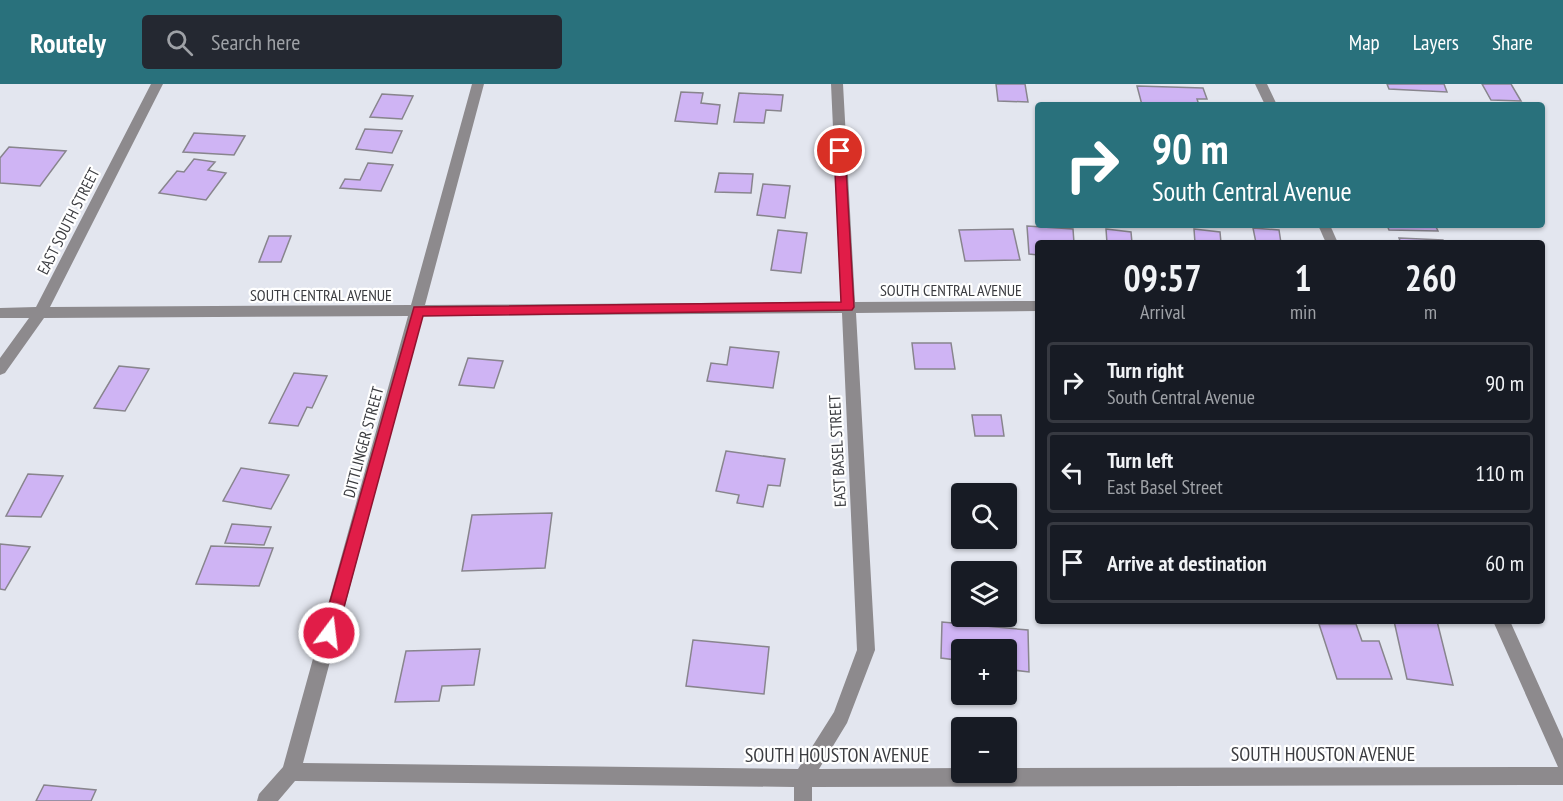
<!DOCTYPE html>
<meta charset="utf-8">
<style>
:root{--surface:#171b24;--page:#242831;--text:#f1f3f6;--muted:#9ea1a6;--line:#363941;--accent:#29717c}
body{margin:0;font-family:"PT Sans Narrow",sans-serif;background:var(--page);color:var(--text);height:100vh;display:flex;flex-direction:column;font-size:22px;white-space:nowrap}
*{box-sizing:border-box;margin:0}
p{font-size:20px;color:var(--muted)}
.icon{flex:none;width:33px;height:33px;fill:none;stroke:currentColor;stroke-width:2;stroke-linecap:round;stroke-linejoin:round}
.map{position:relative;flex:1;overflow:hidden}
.side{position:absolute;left:1035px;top:156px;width:510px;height:384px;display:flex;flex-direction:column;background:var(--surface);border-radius:6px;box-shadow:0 2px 4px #0004}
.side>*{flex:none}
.banner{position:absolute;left:1035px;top:18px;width:510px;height:126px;border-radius:6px;box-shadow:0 2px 4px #0004;background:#29717c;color:#fff;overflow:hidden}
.fabs{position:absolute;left:951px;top:399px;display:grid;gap:12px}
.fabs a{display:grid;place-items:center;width:66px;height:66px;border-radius:6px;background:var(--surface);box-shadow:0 2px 4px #0004;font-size:30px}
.pin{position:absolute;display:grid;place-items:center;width:51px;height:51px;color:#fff;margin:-26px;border:3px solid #fff;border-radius:50%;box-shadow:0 2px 6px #0007}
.me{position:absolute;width:66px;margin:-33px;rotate:15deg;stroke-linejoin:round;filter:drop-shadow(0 0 4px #0008)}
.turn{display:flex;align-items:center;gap:21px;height:126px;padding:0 18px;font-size:27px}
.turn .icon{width:78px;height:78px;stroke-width:2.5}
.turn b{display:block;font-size:42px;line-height:51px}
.eta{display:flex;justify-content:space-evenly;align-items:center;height:102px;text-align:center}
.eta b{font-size:36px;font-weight:800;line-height:42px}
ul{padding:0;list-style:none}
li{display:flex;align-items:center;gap:18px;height:81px;margin:0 12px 9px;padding:0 6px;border:3px solid var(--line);border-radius:6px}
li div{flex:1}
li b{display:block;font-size:22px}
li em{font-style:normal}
header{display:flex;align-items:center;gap:36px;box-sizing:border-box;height:84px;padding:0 30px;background:var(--accent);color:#fff}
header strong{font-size:28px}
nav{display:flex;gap:33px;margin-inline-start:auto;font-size:21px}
.search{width:420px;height:54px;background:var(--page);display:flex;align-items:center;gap:15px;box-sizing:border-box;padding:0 21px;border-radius:6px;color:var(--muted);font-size:22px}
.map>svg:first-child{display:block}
.building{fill:#cfb4f4;stroke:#88858d;stroke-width:1.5}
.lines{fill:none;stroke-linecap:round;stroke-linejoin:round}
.minor{fill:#8d8a8d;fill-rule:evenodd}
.route{fill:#e11d48;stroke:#92132f;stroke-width:1.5}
.labels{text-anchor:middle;stroke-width:4.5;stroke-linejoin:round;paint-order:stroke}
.street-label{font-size:16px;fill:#3b3c40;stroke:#fff}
.near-street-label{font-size:20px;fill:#3b3c40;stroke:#fff}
</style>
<header>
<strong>Routely</strong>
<div class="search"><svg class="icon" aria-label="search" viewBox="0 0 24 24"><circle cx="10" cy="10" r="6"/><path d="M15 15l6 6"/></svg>Search here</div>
<nav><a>Map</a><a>Layers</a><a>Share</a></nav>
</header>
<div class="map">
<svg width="1563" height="717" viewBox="0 0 1563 717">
<rect width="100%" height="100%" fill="#e3e6ef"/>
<!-- building -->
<g class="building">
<polygon points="996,0 1025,0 1028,18 998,17"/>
<polygon points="1387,0 1444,0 1447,8 1389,5"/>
<polygon points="1482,0 1511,0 1521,17 1491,16"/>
<polygon points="1137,2 1203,4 1207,15 1197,15 1199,21 1142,21"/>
<polygon points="681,8 703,9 701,19 720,21 717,40 675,37"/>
<polygon points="739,9 783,11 781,27 766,26 764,39 734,38"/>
<polygon points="382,10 413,12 402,35 370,33"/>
<polygon points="365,45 402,47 392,69 356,65"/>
<polygon points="194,49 245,52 234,71 183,68"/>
<polygon points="9,63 66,67 40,102 0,99 0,74"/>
<polygon points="194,75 215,78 208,86 226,89 206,116 159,109 177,87 184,88"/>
<polygon points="368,79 393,81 381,107 340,104 345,95 360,96"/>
<polygon points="719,89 753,90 751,109 715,108"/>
<polygon points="763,100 790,102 785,134 757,131"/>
<polygon points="1387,141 1435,141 1438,147 1389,146"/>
<polygon points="1027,142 1073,145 1074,159 1038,159 1038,171 1029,170"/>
<polygon points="1253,144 1279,146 1281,159 1256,159"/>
<polygon points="1013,145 1020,176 965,177 959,146"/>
<polygon points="1106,145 1131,148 1132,159 1107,159"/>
<polygon points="1194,145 1220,148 1221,159 1195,159"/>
<polygon points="778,146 807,149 801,189 771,186"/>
<polygon points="269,152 291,152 281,178 259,178"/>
<polygon points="1399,154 1443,156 1444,159 1401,159"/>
<polygon points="912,259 951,259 955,285 915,285"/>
<polygon points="730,263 779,268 773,304 707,297 711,279 727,281"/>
<polygon points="468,274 503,277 494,304 459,301"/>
<polygon points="119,282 149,285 125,327 94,324"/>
<polygon points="294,289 327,292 312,324 307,323 298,342 269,339"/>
<polygon points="972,331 1001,331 1004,352 975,352"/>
<polygon points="726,367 785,375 780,402 768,401 763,423 737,419 739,411 716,407"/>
<polygon points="241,384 289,391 271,425 223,417"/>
<polygon points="28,390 63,392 41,433 6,432"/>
<polygon points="552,429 545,484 462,487 472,431"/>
<polygon points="232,440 271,443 264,461 225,459"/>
<polygon points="0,460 30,463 5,506 0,505"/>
<polygon points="211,462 273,464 259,502 196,500"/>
<polygon points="1394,537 1437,537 1453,601 1407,595"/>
<polygon points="942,538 1028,546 1029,588 1013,586 1014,607 1006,606 1006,566 962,566 962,602 956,601 956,576 941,574"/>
<polygon points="1319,540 1356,540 1362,557 1379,557 1392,595 1337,595"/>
<polygon points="693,556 769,563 764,610 686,602"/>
<polygon points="480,565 474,601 442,602 439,617 395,618 406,567"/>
<polygon points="44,701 96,706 91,717 36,717"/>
</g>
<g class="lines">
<!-- minor -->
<g class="minor">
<path d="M151 0H163L50 223 411 221 472 0H484L425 221 841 218 831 0H843L855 218 1038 217V227L856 229 875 566 847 639 819 685 962 684V688H1006V684L1558 683 1493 537H1510L1563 655V701L812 703V717H794V703L295 697 278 717H257L259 710 283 683 408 232 44 234 5 289 0 291V274L29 234H0V224L36 223ZM842 229 857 566 834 628 798 685 303 679 422 232Z"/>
<polygon points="1255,0 1267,0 1277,21 1265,21"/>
<polygon points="1318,141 1330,141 1338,159 1326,159"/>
</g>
</g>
<!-- route -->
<polygon class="route" points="840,63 845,67 854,223 852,226 423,232 337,549 335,555 329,557 324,555 321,549 414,223 841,218 834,67"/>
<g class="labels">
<!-- street labels -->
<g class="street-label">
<text transform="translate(68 137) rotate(-63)" y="6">EAST SOUTH STREET</text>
<text x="951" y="212">SOUTH CENTRAL AVENUE</text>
<text x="321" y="217">SOUTH CENTRAL AVENUE</text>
<text transform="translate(363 358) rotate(-75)" y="6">DITTLINGER STREET</text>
<text transform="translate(837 367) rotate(-93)" y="6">EAST BASEL STREET</text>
</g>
<!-- near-street labels -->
<g class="near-street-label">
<text x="1323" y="677">SOUTH HOUSTON AVENUE</text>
<text x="837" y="678">SOUTH HOUSTON AVENUE</text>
</g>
</g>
</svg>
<div class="fabs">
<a><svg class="icon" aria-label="search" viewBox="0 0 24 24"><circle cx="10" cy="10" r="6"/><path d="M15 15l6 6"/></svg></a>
<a><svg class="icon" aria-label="layers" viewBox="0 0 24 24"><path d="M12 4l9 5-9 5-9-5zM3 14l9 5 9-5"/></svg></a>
<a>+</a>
<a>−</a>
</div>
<div class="pin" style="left:840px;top:67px;background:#d93025"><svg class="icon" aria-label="arrive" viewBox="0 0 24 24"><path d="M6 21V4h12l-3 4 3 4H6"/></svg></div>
<svg class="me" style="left:329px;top:549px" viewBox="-20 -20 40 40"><circle r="17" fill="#e11d48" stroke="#fff" stroke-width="3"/><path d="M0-11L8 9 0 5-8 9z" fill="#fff"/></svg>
<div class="banner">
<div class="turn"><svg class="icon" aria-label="right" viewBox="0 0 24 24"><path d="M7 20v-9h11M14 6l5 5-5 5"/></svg><div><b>90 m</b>South Central Avenue</div></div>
</div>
<section class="side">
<div class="eta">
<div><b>09:57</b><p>Arrival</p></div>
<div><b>1</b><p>min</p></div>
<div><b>260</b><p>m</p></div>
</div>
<ul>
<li><svg class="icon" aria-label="right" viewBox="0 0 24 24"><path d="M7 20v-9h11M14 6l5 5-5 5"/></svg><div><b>Turn right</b><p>South Central Avenue</p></div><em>90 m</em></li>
<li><svg class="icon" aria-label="left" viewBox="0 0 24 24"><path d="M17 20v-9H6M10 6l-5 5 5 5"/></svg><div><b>Turn left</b><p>East Basel Street</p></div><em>110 m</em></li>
<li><svg class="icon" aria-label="arrive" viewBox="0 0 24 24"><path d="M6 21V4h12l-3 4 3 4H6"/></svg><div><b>Arrive at destination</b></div><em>60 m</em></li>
</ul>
</section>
</div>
